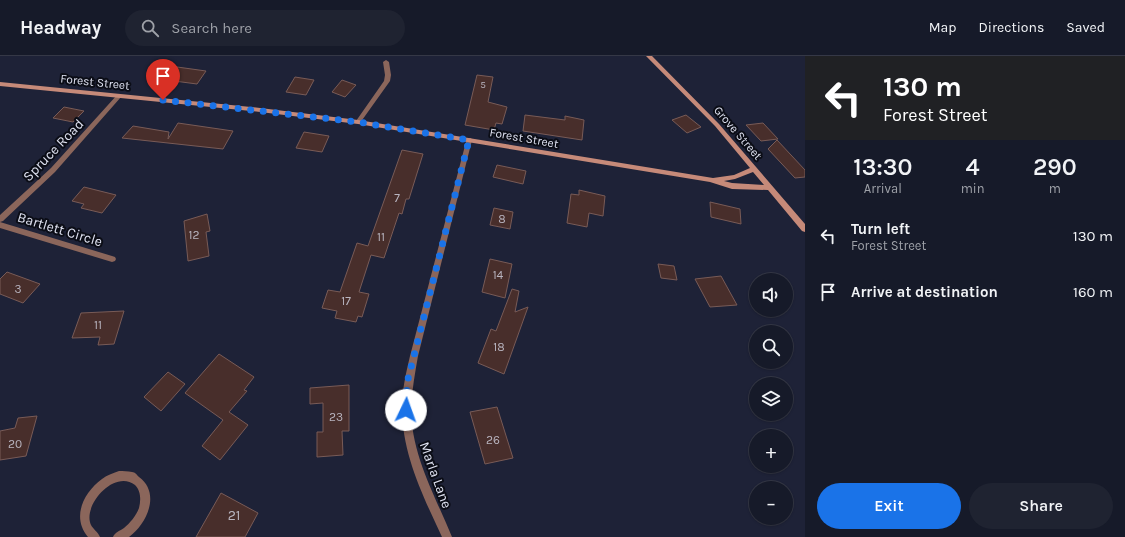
<!DOCTYPE html>
<meta charset="utf-8">
<style>
:root{--surface:#161a29;--page:#1f2331;--text:#f1f3f6;--muted:#9ea1a8;--line:#353846;--accent:#1a73e8}
body{margin:0;font-family:Karla,sans-serif;background:var(--page);color:var(--text);height:100vh;display:flex;flex-direction:column;font-size:15px;white-space:nowrap}
*{box-sizing:border-box;margin:0}
p{font-size:13px;color:var(--muted)}
.icon{flex:none;width:22px;height:22px;fill:none;stroke:currentColor;stroke-width:2;stroke-linecap:round;stroke-linejoin:round}
.map{position:relative;flex:1;overflow:hidden}
.sheet{display:flex;flex-direction:column;background:var(--surface);width:320px}
.sheet>*{flex:none}
.banner{background:#202124;color:#fff;overflow:hidden}
.tools{position:absolute;left:749px;top:217px;display:grid;gap:8px}
.tools a{display:grid;place-items:center;width:44px;height:44px;border-radius:50%;background:var(--surface);box-shadow:0 1px 3px #0004,0 0 0 1px var(--line);font-size:20px}
.pin{position:absolute;display:grid;place-items:center;width:34px;height:34px;color:#fff;margin:-41px -17px;border-radius:50% 50% 50% 0;rotate:-45deg;box-shadow:0 0 4px #0007}
.pin .icon{rotate:45deg}
.me{position:absolute;width:44px;margin:-22px;rotate:3deg;stroke-linejoin:round;filter:drop-shadow(0 0 3px #0008)}
.turn{display:flex;align-items:center;gap:14px;height:84px;padding:0 12px;font-size:18px}
.turn .icon{width:52px;height:52px;stroke-width:2.5}
.turn b{display:block;font-size:28px;line-height:34px}
.eta{display:flex;justify-content:space-evenly;align-items:center;height:68px;text-align:center}
.eta b{font-size:24px;font-weight:600;line-height:28px}
.button{display:flex;gap:8px;margin-top:auto;padding:8px 12px}
.button a{flex:1;height:46px;border-radius:24px;background:var(--accent);color:#fff;font-size:16px;font-weight:600;line-height:46px;text-align:center}
.button a+a{background:var(--page);color:var(--text)}
ul{padding:0;list-style:none}
li{display:flex;align-items:center;gap:12px;height:56px;padding:0 12px}
li div{flex:1}
li b{display:block;font-size:15px}
li em{font-style:normal}
header{display:flex;align-items:center;gap:24px;box-sizing:border-box;height:56px;padding:0 20px;background:var(--surface);border-bottom:1px solid var(--line)}
header strong{font-size:19px}
nav{display:flex;gap:22px;margin-inline-start:auto;font-size:14px}
.search{width:280px;height:36px;background:var(--page);display:flex;align-items:center;gap:10px;box-sizing:border-box;padding:0 14px;border-radius:22px;color:var(--muted);font-size:15px}
main{display:flex;flex:1;min-height:0}
.map>svg:first-child{display:block}
.building{fill:#482e2b;stroke:#785b57}
.lines{fill:none;stroke-linecap:round;stroke-linejoin:round}
.street{fill:#8b665b;fill-rule:evenodd}
.secondary{fill:#c68a79;fill-rule:evenodd}
.route{stroke:#1a73e8;stroke-width:7;stroke-dasharray:0 12.6}
.labels{text-anchor:middle;stroke-width:4;stroke-linejoin:round;paint-order:stroke}
.far-number-label{font-size:10px;fill:#b9b5c0}
.far-street-label{font-size:12px;fill:#dfe2f1;stroke:#0b0d16}
.number-label{font-size:12px;fill:#b9b5c0}
.street-label{font-size:14px;fill:#dfe2f1;stroke:#0b0d16}
.near-number-label{font-size:14px;fill:#b9b5c0}
</style>
<header>
<strong>Headway</strong>
<div class="search"><svg class="icon" aria-label="search" viewBox="0 0 24 24"><circle cx="10" cy="10" r="6"/><path d="M15 15l6 6"/></svg>Search here</div>
<nav><a>Map</a><a>Directions</a><a>Saved</a></nav>
</header>
<main>
<div class="map">
<svg width="805" height="481" viewBox="0 0 805 481">
<rect width="100%" height="100%" fill="#1e2237"/>
<!-- building -->
<g class="building">
<polygon points="170,10 206,15 197,28 159,23"/>
<polygon points="477,19 493,21 488,46 507,51 502,68 496,67 494,74 465,69"/>
<polygon points="295,21 314,24 306,39 286,36"/>
<polygon points="342,24 356,29 345,41 332,36"/>
<polygon points="64,51 84,55 73,66 53,62"/>
<polygon points="525,59 565,64 565,60 584,64 582,84 523,75"/>
<polygon points="686,59 701,71 687,77 672,64"/>
<polygon points="178,67 233,75 223,93 122,82 133,70 169,76 168,83"/>
<polygon points="763,67 778,83 761,85 746,69"/>
<polygon points="304,76 329,80 322,96 296,92"/>
<polygon points="777,84 805,114 805,121 795,122 768,93"/>
<polygon points="402,94 423,98 409,143 406,143 402,158 399,157 384,202 371,199 359,236 369,238 362,261 358,260 356,266 335,262 337,255 322,252 328,234 340,236 357,187 368,190"/>
<polygon points="497,109 526,115 523,128 493,121"/>
<polygon points="84,131 116,139 102,157 81,152 84,148 72,145"/>
<polygon points="579,134 605,140 603,160 589,157 587,171 567,167 571,138 579,139"/>
<polygon points="710,146 740,153 741,168 711,161"/>
<polygon points="494,152 513,156 510,173 490,169"/>
<polygon points="207,158 210,175 206,176 209,200 188,205 184,165"/>
<polygon points="490,203 512,208 505,242 482,236"/>
<polygon points="658,208 674,210 677,224 661,222"/>
<polygon points="7,216 40,228 23,247 0,238 0,223"/>
<polygon points="721,220 737,249 710,251 695,223"/>
<polygon points="512,233 519,235 515,256 528,251 504,318 478,307 491,273 496,275"/>
<polygon points="124,255 114,288 98,289 100,281 72,282 81,257"/>
<polygon points="219,298 254,321 244,334 247,335 229,356 248,369 220,404 202,390 223,364 185,337"/>
<polygon points="168,316 185,328 161,355 144,341"/>
<polygon points="349,329 349,375 342,375 343,399 317,401 317,376 323,376 323,347 310,348 310,332"/>
<polygon points="497,351 513,402 485,408 470,356"/>
<polygon points="37,360 26,400 0,404 0,375 15,372 18,362"/>
<polygon points="221,437 258,457 245,481 196,481"/>
</g>
<g class="lines">
<!-- street -->
<g class="street">
<polygon points="386,4 389,6 391,19 390,25 360,67 356,67 356,65 384,25 385,19 383,6"/>
<polygon points="119,38 121,39 121,41 55,116 3,165 0,166 0,159 51,112 117,39"/>
<path d="M467 82H471L472 84 418 300C415 317 412 334 411 351 411 399 435 439 452 481H442C423 440 402 398 402 352 402 334 406 317 410 300Z"/>
<polygon points="0,166 112,200 115,201 116,203 115,205 112,206 0,172"/>
<path d="M119 415C123 415 128 415 132 416 135 416 137 419 139 421 161 437 147 468 129 481H113C115 476 120 475 124 472 130 467 136 460 139 452 141 444 141 435 135 429 114 413 82 450 91 469 93 473 98 476 100 481H88C71 461 84 436 102 423 107 419 114 417 119 415Z"/>
</g>
<!-- secondary -->
<path class="secondary" d="M646 0H652L719 68 805 168V176L802 175 768 134 732 133 710 126 358 68 251 55 0 30V26L251 51 358 64 713 122 734 119 750 112 715 70ZM753 116 764 129 732 127 724 125 735 123Z"/>
</g>
<g class="lines">
<!-- route -->
<polyline class="route" points="163,44 358,66 469,84 407,327 406,354"/>
</g>
<g class="labels">
<!-- far-number labels -->
<g class="far-number-label">
<text x="483" y="32">5</text>
</g>
<!-- far-street labels -->
<g class="far-street-label">
<text transform="translate(95 26) rotate(6)" y="4">Forest Street</text>
<text transform="translate(738 77) rotate(49)" y="4">Grove Street</text>
<text transform="translate(524 82) rotate(10)" y="4">Forest Street</text>
</g>
<!-- number labels -->
<g class="number-label">
<text x="397" y="146">7</text>
<text x="502" y="167">8</text>
<text x="194" y="183">12</text>
<text x="381" y="185">11</text>
<text x="498" y="223">14</text>
<text x="18" y="237">3</text>
<text x="346" y="249">17</text>
<text x="98" y="273">11</text>
<text x="499" y="295">18</text>
<text x="336" y="365">23</text>
<text x="493" y="388">26</text>
<text x="15" y="392">20</text>
</g>
<!-- street labels -->
<g class="street-label">
<text transform="translate(53 94) rotate(-46)" y="5">Spruce Road</text>
<text transform="translate(60 173) rotate(17)" y="5">Bartlett Circle</text>
<text transform="translate(436 419) rotate(70)" y="5">Marla Lane</text>
</g>
<!-- near-number labels -->
<g class="near-number-label">
<text x="234" y="464">21</text>
</g>
</g>
</svg>
<div class="tools">
<a><svg class="icon" aria-label="sound" viewBox="0 0 24 24"><path d="M4 9h4l5-4v14l-5-4H4zM17 9q2 3 0 6"/></svg></a>
<a><svg class="icon" aria-label="search" viewBox="0 0 24 24"><circle cx="10" cy="10" r="6"/><path d="M15 15l6 6"/></svg></a>
<a><svg class="icon" aria-label="layers" viewBox="0 0 24 24"><path d="M12 4l9 5-9 5-9-5zM3 14l9 5 9-5"/></svg></a>
<a>+</a>
<a>−</a>
</div>
<div class="pin" style="left:163px;top:44px;background:#d93025"><svg class="icon" aria-label="arrive" viewBox="0 0 24 24"><path d="M6 21V4h12l-3 4 3 4H6"/></svg></div>
<svg class="me" style="left:406px;top:354px" viewBox="-20 -20 40 40"><circle r="19" fill="#fff"/><path d="M0-13L10 11 0 6-10 11z" fill="#1a73e8"/></svg>
</div>
<section class="sheet">
<div class="banner">
<div class="turn"><svg class="icon" aria-label="left" viewBox="0 0 24 24"><path d="M17 20v-9H6M10 6l-5 5 5 5"/></svg><div><b>130 m</b>Forest Street</div></div>
</div>
<div class="eta">
<div><b>13:30</b><p>Arrival</p></div>
<div><b>4</b><p>min</p></div>
<div><b>290</b><p>m</p></div>
</div>
<ul>
<li><svg class="icon" aria-label="left" viewBox="0 0 24 24"><path d="M17 20v-9H6M10 6l-5 5 5 5"/></svg><div><b>Turn left</b><p>Forest Street</p></div><em>130 m</em></li>
<li><svg class="icon" aria-label="arrive" viewBox="0 0 24 24"><path d="M6 21V4h12l-3 4 3 4H6"/></svg><div><b>Arrive at destination</b></div><em>160 m</em></li>
</ul>
<div class="button"><a>Exit</a><a>Share</a></div>
</section>
</main>
